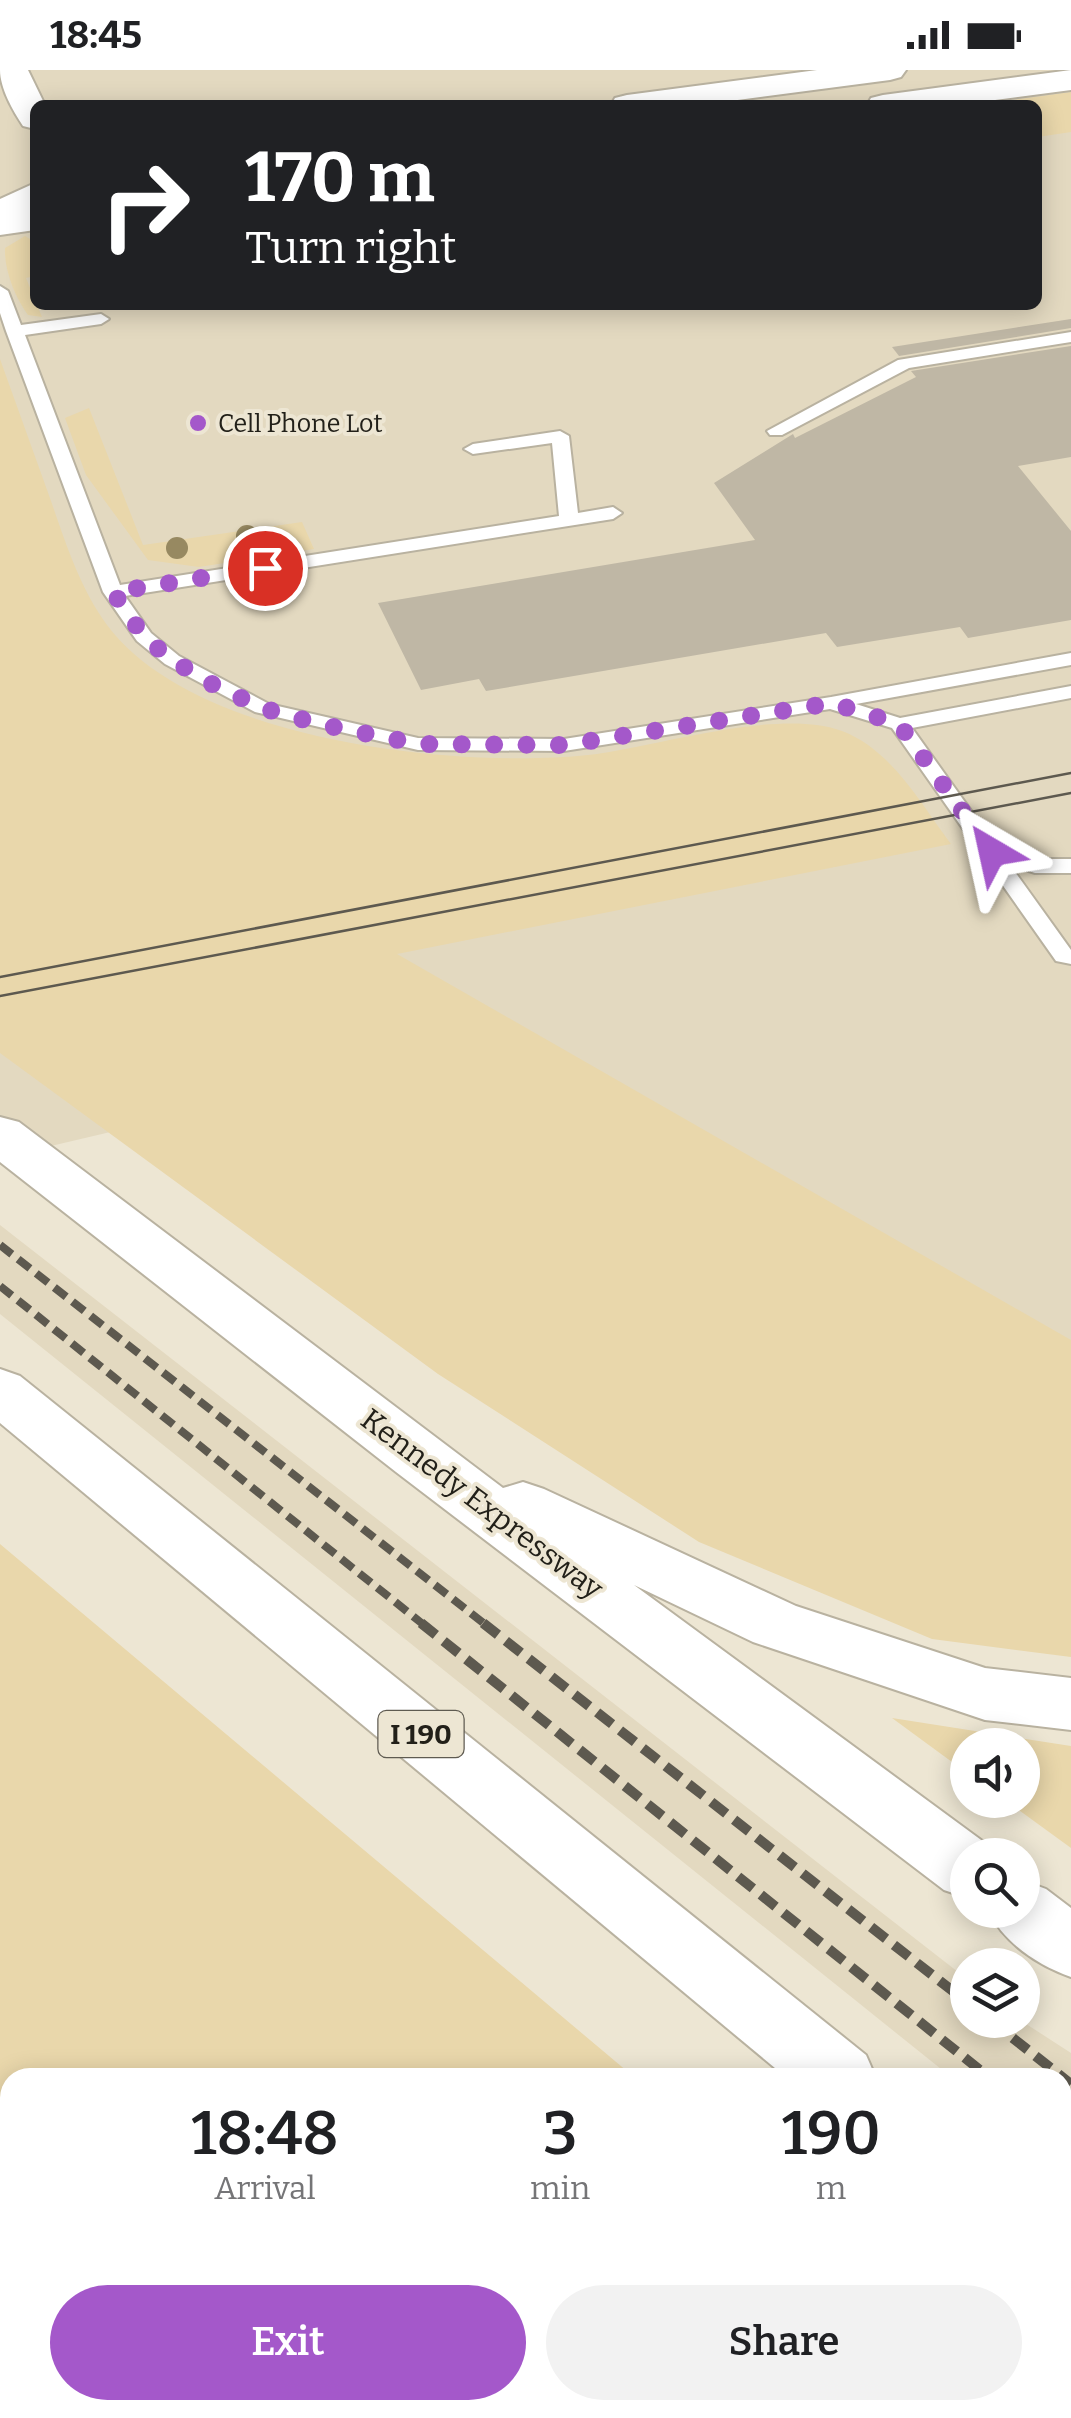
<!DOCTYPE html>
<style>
:root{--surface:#fff;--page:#f2f2f2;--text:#202124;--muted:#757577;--accent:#a458ca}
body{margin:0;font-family:Bitter,serif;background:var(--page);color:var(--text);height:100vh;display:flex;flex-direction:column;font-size:38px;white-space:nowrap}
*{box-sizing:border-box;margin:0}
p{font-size:32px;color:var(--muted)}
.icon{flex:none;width:55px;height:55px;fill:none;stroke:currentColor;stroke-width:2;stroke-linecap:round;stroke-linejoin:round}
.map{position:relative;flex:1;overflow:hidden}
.panel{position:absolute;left:0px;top:1998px;width:1072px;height:352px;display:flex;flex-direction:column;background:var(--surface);border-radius:30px 30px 0 0;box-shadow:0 5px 25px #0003}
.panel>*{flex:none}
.guide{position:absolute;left:30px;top:30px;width:1012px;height:210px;border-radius:15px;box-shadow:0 5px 25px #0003;background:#202124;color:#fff;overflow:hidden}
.controls{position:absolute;left:950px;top:1658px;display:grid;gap:20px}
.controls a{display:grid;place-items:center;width:90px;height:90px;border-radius:50%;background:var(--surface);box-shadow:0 5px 25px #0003;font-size:50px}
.pin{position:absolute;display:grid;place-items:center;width:85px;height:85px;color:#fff;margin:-42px;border:5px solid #fff;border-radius:50%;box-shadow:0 2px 10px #0007}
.me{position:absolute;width:110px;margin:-55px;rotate:324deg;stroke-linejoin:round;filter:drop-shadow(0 0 8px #0008)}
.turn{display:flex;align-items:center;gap:35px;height:210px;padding:0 50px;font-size:45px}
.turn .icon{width:130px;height:130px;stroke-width:2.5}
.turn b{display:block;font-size:70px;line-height:85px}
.eta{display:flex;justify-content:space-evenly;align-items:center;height:170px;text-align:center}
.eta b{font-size:60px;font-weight:600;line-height:70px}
.button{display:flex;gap:20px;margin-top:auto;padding:20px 50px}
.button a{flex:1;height:115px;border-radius:60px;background:var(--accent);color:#fff;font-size:40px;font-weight:600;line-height:115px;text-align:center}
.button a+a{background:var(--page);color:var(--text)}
.status{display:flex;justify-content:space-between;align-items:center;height:70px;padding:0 50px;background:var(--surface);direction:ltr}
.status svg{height:28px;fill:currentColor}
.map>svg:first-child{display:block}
.built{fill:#e3d9c0;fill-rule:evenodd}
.green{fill:#e9d7ab}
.building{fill:#bfb7a5}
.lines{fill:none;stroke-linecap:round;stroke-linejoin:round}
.lane-casing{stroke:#b9b2a0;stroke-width:4}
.secondary-casing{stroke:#b9b2a0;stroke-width:4}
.highway-casing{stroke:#b9b2a0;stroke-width:4}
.lane{fill:#fff;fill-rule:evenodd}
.secondary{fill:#fff;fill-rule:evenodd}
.highway{fill:#fff;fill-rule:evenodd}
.tram{stroke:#5d594f;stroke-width:2.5}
.rail-far1{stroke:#5d594f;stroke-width:8;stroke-dasharray:15 8;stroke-linecap:butt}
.rail{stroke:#5d594f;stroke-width:10;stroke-dasharray:19 10;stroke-linecap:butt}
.tree{fill:#978961}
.route{stroke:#a458ca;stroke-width:18;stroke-dasharray:0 32.4}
.poi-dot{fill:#a458ca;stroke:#ede6d3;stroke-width:4}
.labels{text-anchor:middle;stroke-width:8;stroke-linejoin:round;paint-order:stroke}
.far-poi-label{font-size:25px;fill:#222019;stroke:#ede6d3;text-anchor:start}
.shield{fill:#ede6d3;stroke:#5f5b51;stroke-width:2.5}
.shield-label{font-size:28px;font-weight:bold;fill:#222019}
.street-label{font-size:30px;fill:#222019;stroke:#ede6d3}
</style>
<div class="status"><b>18:45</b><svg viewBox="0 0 49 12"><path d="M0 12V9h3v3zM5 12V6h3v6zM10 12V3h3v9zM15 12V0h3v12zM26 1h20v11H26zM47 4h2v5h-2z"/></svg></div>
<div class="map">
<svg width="1071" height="2348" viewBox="0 0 1071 2348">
<rect width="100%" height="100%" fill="#ede6d3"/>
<!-- built -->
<g class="built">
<path d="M0 0H1071V1438L272 1024 0 1088ZM35 35H1038V235H35Z"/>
<polygon points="0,1155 967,1909 968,1950 1020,1950 1071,1983 1071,2104 1063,2097 1062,2008 951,2007 0,1244"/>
</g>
<!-- green -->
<g class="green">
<polygon points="1071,22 1071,62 1038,67 1038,35 977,35"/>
<path d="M25 166 35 172V206L26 208 42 247 28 245C15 227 4 200 5 178Z"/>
<path d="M0 289C17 336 34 384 51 431 66 474 80 518 107 555 193 671 455 699 588 685 657 677 778 637 842 661 892 680 920 733 951 774L397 884 1071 1270V1587L932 1569 699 1472 438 1304 0 983Z"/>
<polygon points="89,338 143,475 302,452 314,479 199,497 148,490 86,405 65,348"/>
<polygon points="0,1474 634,2007 10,2008 10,2340 149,2340 140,2348 0,2348"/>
<polygon points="892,1648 1071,1676 1071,1778 1005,1730 1022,1730 1022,1675 968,1675 967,1703"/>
<polygon points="517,2340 980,2340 994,2348 495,2348"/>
</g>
<!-- building -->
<g class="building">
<polygon points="1071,249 1071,258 899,286 892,277"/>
<polygon points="1071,276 1071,387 1018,396 1071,461 1071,550 968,568 960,557 837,577 826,563 486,621 479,609 421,620 378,533 755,470 714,413 793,364 795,368 916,307 911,301"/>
</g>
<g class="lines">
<!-- lane casing -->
<g class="lane-casing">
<g id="lane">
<polygon points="0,216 8,221 21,255 101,244 109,249 101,254 25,265 120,515 559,446 552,373 473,384 464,379 473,374 560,361 569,366 578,443 613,437 622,443 613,449 125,526 151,563 179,586 269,634 418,668 564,669 831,627 1071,583 1071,595 856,634 900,648 1071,616 1071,628 912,658 997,777 1037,789 1071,789 1071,803 1035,803 1010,795 1071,880 1071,894 1056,891 892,658 830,639 564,681 418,680 255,642 165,594 137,571 103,522 6,261 0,243"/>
<polygon points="1071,262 1071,272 909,298 782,365 770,365 767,361 898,290"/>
</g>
</g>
<!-- secondary casing -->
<g class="secondary-casing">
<g id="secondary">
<polygon points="817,0 906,0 901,7 890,10 700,35 611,35 615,28 627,25"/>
<polygon points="1071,0 1071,20 957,35 867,35 871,28 883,25"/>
<polygon points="35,138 35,160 0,165 0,143"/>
</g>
</g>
<!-- highway casing -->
<g class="highway-casing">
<g id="highway">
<path d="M0 0H28L45 35H35V59L23 56C13 41 0 18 0 0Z"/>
<polygon points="35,113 35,138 0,154 0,129"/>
<polygon points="0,1047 19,1052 503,1418 523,1412 544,1419 796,1536 985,1598 1071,1608 1071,1660 985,1650 753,1572 634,1515 992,1778 995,1785 968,1785 968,1828 944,1820 396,1402 0,1092"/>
<polygon points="0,1299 20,1306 866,1985 876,2008 787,2008 0,1353"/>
<path d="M1022 1810 1046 1819 1071 1838V1907C1037 1895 1004 1873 988 1840H1022Z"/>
<polygon points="1062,2153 1071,2157 1071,2232 1062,2229"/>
<polygon points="1062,2264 1071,2268 1071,2344 1061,2340"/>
<polygon points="239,2340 326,2340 323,2348 236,2348"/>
</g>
</g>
<!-- lane -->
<use href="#lane" class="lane"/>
<!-- secondary -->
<use href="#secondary" class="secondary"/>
<!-- highway -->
<use href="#highway" class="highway"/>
<!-- tram -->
<g class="tram">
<polyline points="0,907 1071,703"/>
<polyline points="0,926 1071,723"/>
</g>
<!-- rail-far1 -->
<g class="rail-far1">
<polyline points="0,1175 486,1555"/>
<polyline points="0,1216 424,1555"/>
</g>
<!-- rail -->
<g class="rail">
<polyline points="421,1553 990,2008"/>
<polyline points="483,1553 968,1933"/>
<polyline points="990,1950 1071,2014"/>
<polyline points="1062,2064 1071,2071"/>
</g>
</g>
<!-- trees -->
<g class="tree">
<circle cx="247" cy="466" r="11"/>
<circle cx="177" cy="478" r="11"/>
<circle cx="278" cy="478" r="11"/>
</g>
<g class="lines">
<!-- route -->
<polyline class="route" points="265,498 113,522 144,567 172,590 212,614 262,638 319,654 418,674 564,675 832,633 899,654 992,782"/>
</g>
<!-- markers -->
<circle class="poi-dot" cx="198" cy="353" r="10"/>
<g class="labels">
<!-- far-poi labels -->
<g class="far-poi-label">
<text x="218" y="362">Cell Phone Lot</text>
</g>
<!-- shield labels -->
<rect class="shield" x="378.5" y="1641" width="85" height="46" rx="8"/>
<g class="shield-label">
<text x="421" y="1674">I 190</text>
</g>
<!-- street labels -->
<g class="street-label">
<text transform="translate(482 1434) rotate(37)" y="10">Kennedy Expressway</text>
</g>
</g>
</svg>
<div class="controls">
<a><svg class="icon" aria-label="sound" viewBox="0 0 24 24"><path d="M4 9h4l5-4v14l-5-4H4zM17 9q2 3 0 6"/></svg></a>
<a><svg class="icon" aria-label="search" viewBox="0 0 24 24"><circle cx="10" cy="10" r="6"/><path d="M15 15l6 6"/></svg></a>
<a><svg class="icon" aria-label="layers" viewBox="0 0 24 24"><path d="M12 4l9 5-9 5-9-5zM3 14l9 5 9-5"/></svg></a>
</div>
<div class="pin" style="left:265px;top:498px;background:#d93025"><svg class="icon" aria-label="arrive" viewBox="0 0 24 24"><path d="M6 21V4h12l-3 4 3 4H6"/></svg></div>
<svg class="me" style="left:992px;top:782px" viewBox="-20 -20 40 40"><path d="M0-17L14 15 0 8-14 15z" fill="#a458ca" stroke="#fff" stroke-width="4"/></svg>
<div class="guide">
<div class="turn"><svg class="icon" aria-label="right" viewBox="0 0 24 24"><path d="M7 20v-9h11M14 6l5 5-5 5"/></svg><div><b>170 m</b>Turn right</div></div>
</div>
<section class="panel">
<div class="eta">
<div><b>18:48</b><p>Arrival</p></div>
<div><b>3</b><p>min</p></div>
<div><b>190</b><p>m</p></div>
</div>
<div class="button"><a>Exit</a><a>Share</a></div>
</section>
</div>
